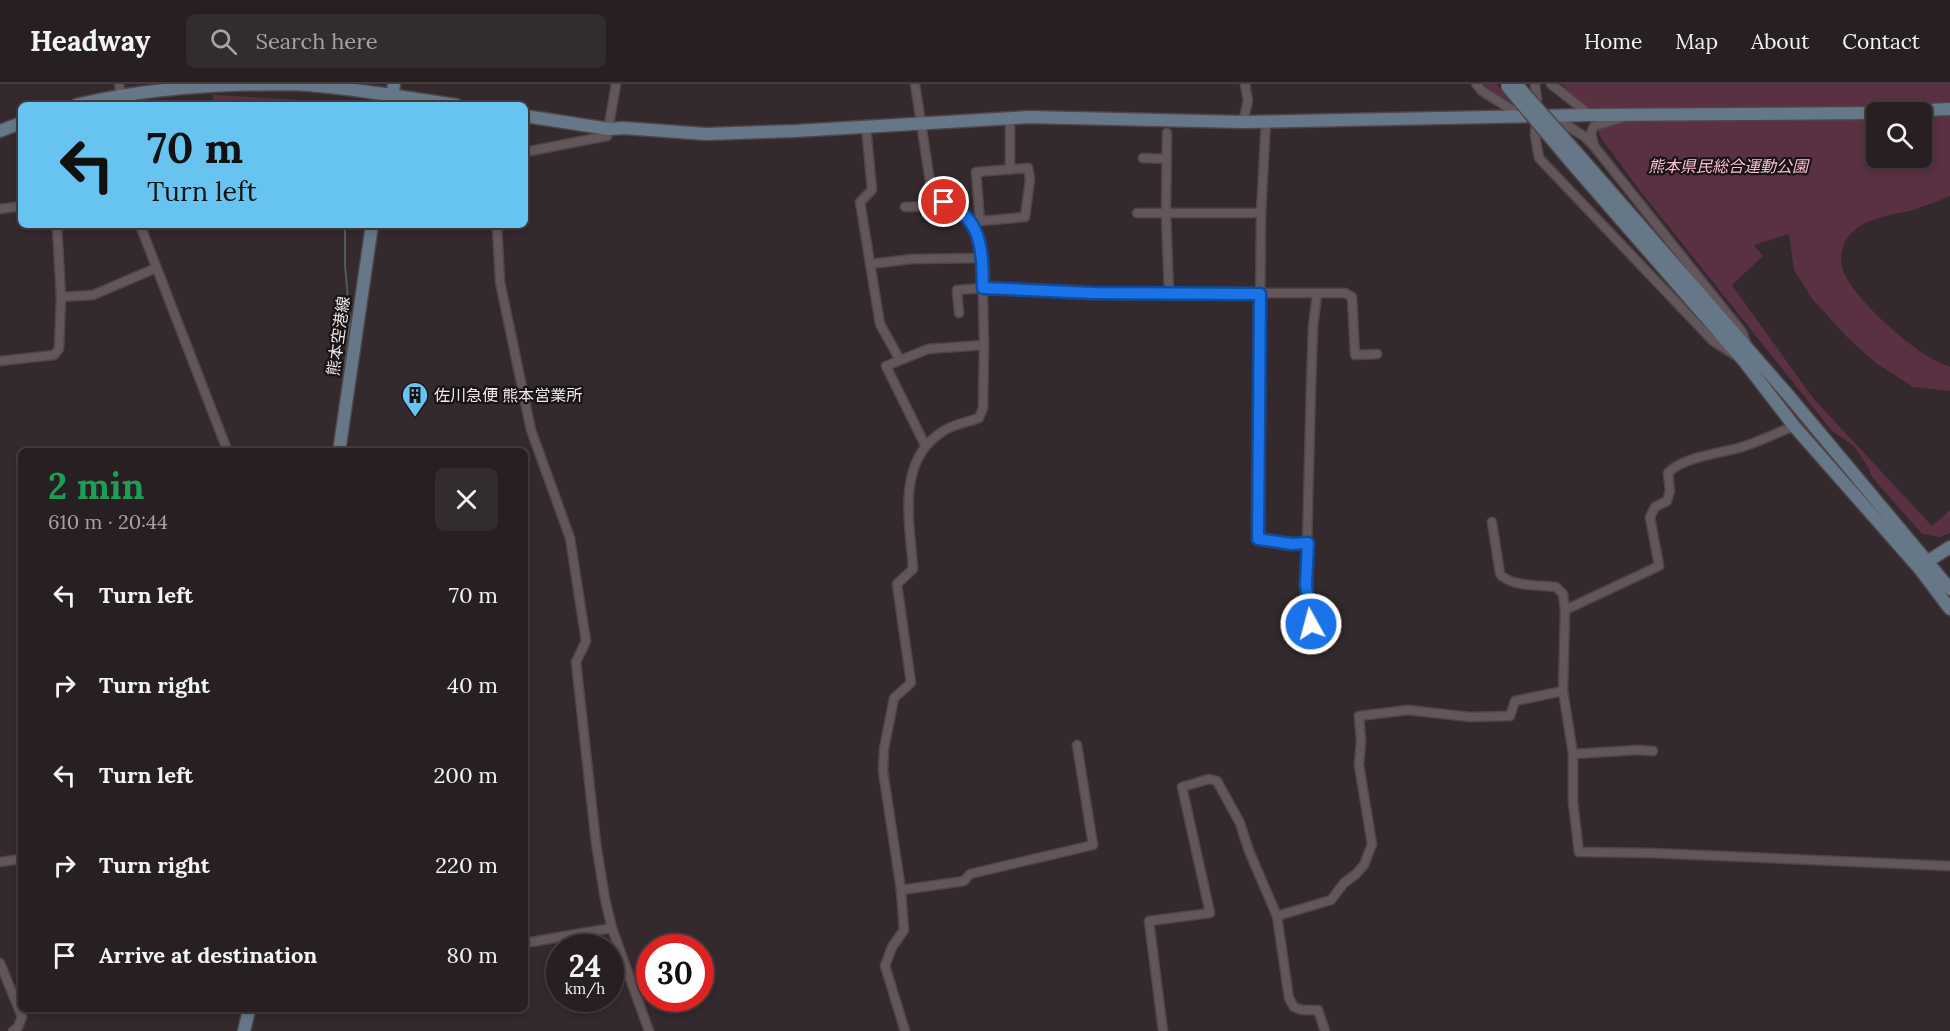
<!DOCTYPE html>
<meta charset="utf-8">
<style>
:root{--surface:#271f22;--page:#332c2f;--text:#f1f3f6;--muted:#a4a2a5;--line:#433d40}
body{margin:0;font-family:Lora,"Noto Sans JP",serif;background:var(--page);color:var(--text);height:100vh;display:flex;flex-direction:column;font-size:22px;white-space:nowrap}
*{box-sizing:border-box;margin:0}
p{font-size:20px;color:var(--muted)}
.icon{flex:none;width:33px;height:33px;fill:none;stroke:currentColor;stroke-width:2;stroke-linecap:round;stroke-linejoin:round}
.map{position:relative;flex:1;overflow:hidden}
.side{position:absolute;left:18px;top:364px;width:510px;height:564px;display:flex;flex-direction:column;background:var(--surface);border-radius:9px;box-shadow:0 3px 9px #0003,0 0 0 2px var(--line)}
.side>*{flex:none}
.guide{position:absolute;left:18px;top:18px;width:510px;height:126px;border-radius:9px;box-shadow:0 3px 9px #0003,0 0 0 2px var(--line);background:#67c4f0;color:#111;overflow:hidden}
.controls{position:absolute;left:1866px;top:18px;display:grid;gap:12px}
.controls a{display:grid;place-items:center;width:66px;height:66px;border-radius:9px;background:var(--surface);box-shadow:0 3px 9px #0003,0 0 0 2px var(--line);font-size:30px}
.speed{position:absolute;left:546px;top:850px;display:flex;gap:12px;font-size:30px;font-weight:700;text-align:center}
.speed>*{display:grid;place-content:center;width:78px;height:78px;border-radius:50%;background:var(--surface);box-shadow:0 3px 9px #0003,0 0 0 2px var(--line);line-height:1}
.speed small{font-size:15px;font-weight:400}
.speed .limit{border:9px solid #d22;background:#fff;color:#111}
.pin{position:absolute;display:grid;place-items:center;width:51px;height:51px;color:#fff;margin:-26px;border:3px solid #fff;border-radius:50%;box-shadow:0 2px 6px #0007}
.me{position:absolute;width:66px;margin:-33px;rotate:353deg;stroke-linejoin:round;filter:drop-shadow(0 0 4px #0008)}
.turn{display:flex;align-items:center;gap:21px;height:126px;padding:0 30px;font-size:27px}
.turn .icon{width:78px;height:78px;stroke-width:2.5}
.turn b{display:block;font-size:42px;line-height:51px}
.round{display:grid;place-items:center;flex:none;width:63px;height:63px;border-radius:9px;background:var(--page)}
.head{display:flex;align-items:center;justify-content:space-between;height:102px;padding:0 30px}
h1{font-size:36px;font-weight:700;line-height:45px;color:#1e9e55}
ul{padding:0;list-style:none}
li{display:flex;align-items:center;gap:18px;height:90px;padding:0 30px}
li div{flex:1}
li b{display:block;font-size:22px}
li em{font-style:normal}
header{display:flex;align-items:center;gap:36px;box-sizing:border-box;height:84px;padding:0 30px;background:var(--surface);border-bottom:2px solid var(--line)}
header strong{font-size:28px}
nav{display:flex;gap:33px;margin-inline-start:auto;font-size:21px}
.search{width:420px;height:54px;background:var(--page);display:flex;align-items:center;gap:15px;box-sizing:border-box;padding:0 21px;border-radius:9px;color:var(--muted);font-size:22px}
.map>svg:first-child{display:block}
.green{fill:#5a3043;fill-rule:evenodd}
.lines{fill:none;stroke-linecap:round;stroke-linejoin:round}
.stream{stroke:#4a5b65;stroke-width:2}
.street-casing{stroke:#4f4549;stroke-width:11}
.secondary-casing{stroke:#4f4549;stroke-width:15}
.street{stroke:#63565b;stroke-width:8}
.secondary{stroke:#667888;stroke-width:12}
.secondary-bridge-casing{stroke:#4f4549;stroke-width:15;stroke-linecap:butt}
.secondary-bridge{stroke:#667888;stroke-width:12}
.route-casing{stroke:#114b97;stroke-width:15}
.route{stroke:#1a73e8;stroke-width:10}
.labels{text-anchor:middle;stroke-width:4.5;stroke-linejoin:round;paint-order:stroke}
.park-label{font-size:16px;font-style:italic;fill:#febed8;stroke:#181315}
.street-label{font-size:16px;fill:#f2eaec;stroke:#181315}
.poi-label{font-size:16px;fill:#f2eaec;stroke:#181315;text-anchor:start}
</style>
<header>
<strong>Headway</strong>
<div class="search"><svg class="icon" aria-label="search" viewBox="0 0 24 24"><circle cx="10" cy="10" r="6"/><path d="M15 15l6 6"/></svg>Search here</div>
<nav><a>Home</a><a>Map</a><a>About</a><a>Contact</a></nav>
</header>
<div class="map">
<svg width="1950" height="947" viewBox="0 0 1950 947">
<rect width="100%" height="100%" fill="#34292d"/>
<!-- green -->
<g class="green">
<polygon points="1483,0 1497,0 1514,20 1494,9"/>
<path d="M1562 0H1950V112C1939 117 1927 121 1916 125 1894 132 1865 132 1849 152 1842 160 1840 172 1842 182 1846 208 1906 260 1929 273 1935 277 1943 280 1950 283V307L1913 303 1876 279 1847 253 1813 216 1794 186 1789 150 1754 161 1763 172 1732 201 1813 314 1932 442 1950 426V449L1941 453 1922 450 1872 393 1868 383 1854 362 1832 347 1641 108 1601 54 1590 29ZM1876 28H1922V74H1876Z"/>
<polygon points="213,11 358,19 358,21 212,21"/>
</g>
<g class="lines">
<!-- stream -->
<g class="stream">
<polyline points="358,21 358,19"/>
<polyline points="343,299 350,235 345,182 345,141"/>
</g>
<!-- street casing -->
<g class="street-casing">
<g id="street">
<polyline points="119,0 122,21"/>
<polyline points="1476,0 1482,7 1522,32"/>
<polyline points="1535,0 1537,15 1535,51 1539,74 1713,257 1735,271"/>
<polyline points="1551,0 1590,31"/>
<polyline points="1552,32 1584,52 1594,62"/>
<polyline points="1622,34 1594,42 1591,49 1594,62 1742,248 1746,258"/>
<polyline points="1266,37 1261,129 1258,455 1292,460 1308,459"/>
<polyline points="1243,38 1248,17 1245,0"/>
<polyline points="866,42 872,106 860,118 880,240 900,276"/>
<polyline points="1167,49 1166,130 1169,209"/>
<polyline points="525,68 607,52 616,0"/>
<polyline points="1143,74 1167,75"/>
<polyline points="1010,86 1010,34"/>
<polyline points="905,123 928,122 935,115"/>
<polyline points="0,125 21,122"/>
<polyline points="1137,129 1261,129"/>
<polyline points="970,138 1025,133 1030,95 1028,84 976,88 980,137"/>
<polyline points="140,141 228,368"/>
<polyline points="497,141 500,198 531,346 570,454 586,557 576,578 596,759 605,815 612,844 649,947"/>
<polyline points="870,180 912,175 982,174"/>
<polyline points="61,213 93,211 156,184"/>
<polyline points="959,229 957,206 983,204 1093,209 1345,209 1352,213 1355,271 1377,270"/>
<polyline points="0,277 54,271 59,265 61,213 57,141"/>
<path d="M1794 342C1777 349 1760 357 1742 363 1722 369 1682 373 1668 389L1670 407 1667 417 1655 423 1650 433 1659 482 1565 526 1563 607 1573 670V718L1579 768 1651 769 1950 782"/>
<polyline points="925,361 886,282 928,265 984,261"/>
<path d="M1492 438 1500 490C1511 503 1540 501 1556 503L1563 510 1565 526"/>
<polyline points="1311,540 1306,501 1311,302 1313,243 1317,210"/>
<polyline points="1573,670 1637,666 1653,667"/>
<polyline points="0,778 21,775"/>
<polyline points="901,806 964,797 970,790 1093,761 1077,661"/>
<polyline points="1277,832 1331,816 1344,799 1356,790 1364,781 1372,760 1359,681 1361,657 1359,632 1408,626 1470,633 1510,632 1515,617 1563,607"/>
<polyline points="525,859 612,844"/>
<polyline points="0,879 22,933 18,943 13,947"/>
<path d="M905 947 885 882 892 863 904 846 901 806 883 687 884 665 894 614 911 599 897 500 913 485C910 438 895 375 945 346 955 340 968 338 979 334L983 324 984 261 982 167 977 148 958 124 935 115 931 104 915 0"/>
<polyline points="1163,947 1149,837 1210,829 1182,703 1209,695 1217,697 1240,739 1249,767 1277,832 1289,914 1294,923 1302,926 1318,926 1325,947"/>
</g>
</g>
<!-- secondary casing -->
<g class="secondary-casing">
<g id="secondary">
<polyline points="396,12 456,21"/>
<path d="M76 21C147 4 218 0 291 0 325 1 359 7 392 11"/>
<polyline points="391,21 394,0"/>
<polyline points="1883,28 1950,25"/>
<polyline points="525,32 609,45 624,44 706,50 795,47 1029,33 1243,38 1590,31 1876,29"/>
<polyline points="0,47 21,39"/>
<polyline points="1577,69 1789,312 1950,505"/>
<polyline points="1570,77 1744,277 1794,342 1919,484 1950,525"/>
<polyline points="339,368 372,141"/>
<polyline points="1922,481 1950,463"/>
<polyline points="244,947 249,926"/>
</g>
</g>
<!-- street -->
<use href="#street" class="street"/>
<!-- secondary -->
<use href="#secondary" class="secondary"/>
<!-- secondary-bridge casing -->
<g class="secondary-bridge-casing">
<g id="secondary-bridge">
<polyline points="1516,0 1577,69"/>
<polyline points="1507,2 1570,77"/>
</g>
</g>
<!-- secondary-bridge -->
<use href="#secondary-bridge" class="secondary-bridge"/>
</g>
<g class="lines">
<!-- route casing -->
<g class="route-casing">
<path id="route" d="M944 118C983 134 982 167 983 204L1093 209 1260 210 1258 455 1292 460 1308 459 1306 501 1311 540"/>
</g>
<!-- route -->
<use href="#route" class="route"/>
</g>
<!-- icons -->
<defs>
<g id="building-pin" transform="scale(1.35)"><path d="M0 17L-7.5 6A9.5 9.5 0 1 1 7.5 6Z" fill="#67c4f0" stroke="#181315"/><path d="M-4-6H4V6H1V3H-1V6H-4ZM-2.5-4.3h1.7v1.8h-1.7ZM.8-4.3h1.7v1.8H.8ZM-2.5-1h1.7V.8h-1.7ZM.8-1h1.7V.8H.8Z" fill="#111"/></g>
</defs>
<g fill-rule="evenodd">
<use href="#building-pin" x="415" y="311"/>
</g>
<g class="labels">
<!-- park labels -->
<g class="park-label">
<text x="1728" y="88">熊本県民総合運動公園</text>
</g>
<!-- street labels -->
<g class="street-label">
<text transform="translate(338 252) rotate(-82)" y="6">熊本空港線</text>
</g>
<!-- poi labels -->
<g class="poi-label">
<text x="434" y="317">佐川急便 熊本営業所</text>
</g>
</g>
</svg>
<div class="controls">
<a><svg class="icon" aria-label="search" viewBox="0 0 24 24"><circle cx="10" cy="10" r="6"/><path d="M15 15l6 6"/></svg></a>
</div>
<div class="speed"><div>24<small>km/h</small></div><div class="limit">30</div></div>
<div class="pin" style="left:944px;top:118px;background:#d93025"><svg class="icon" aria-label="arrive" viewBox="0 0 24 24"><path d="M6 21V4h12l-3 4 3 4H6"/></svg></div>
<svg class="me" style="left:1311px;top:540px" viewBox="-20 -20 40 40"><circle r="17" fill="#1a73e8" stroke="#fff" stroke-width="3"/><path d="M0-11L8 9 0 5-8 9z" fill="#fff"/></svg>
<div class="guide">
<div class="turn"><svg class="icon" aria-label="left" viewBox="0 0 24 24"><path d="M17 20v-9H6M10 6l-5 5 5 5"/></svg><div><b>70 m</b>Turn left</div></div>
</div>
<section class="side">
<div class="head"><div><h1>2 min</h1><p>610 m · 20:44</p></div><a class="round"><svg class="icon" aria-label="close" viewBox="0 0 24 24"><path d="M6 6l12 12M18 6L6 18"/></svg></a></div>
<ul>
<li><svg class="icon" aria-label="left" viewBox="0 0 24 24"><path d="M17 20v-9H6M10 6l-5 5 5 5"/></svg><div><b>Turn left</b></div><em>70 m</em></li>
<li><svg class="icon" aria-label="right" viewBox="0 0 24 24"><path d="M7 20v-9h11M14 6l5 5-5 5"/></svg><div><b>Turn right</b></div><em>40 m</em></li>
<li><svg class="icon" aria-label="left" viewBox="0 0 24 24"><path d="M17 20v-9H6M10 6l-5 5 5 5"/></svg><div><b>Turn left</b></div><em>200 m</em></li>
<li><svg class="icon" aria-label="right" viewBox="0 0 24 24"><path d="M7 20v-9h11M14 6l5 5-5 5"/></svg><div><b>Turn right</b></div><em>220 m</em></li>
<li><svg class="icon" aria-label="arrive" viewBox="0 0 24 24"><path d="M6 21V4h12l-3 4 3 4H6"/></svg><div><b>Arrive at destination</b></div><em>80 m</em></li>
</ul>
</section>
</div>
